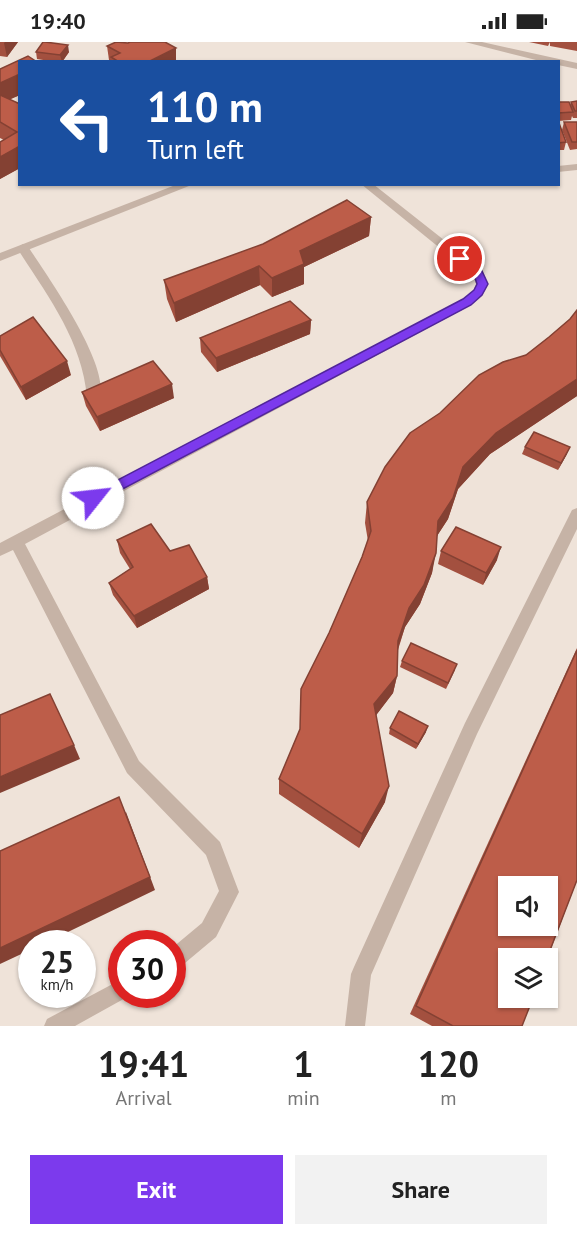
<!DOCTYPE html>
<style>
:root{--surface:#fff;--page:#f2f2f2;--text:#222;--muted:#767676;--accent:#7c3aed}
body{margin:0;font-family:"PT Sans",sans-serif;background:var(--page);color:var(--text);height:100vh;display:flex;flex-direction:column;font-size:22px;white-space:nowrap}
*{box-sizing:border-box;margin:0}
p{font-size:20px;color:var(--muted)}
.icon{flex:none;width:33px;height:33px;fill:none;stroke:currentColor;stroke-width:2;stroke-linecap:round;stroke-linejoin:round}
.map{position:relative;height:984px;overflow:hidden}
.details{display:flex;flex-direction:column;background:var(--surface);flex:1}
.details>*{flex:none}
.top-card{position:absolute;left:18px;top:18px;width:542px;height:126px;border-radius:0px;box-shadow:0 2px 4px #0004;background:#1a4fa0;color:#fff;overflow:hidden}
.fabs{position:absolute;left:498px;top:834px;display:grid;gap:12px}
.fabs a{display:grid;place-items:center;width:60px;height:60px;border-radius:0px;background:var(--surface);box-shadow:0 2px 4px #0004;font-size:30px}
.speed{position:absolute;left:18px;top:888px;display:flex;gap:12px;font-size:30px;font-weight:700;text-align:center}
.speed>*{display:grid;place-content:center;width:78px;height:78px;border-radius:50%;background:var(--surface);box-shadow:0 2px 4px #0004;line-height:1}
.speed small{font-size:15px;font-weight:400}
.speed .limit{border:9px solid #d22;background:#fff;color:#111}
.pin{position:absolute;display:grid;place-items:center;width:51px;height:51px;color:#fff;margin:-26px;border:3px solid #fff;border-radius:50%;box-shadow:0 2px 6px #0007}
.me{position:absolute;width:66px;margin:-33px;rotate:61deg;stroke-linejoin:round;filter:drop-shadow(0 0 4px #0008)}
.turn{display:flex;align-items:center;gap:21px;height:126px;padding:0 30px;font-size:27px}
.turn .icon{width:78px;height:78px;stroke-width:2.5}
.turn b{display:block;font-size:42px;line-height:51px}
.eta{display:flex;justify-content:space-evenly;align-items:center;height:102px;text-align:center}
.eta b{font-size:36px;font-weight:800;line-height:42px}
.button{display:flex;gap:12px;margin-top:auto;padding:12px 30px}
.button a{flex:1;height:69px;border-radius:0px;background:var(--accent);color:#fff;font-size:24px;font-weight:800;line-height:69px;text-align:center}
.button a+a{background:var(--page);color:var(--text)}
.status{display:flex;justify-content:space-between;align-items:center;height:42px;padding:0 30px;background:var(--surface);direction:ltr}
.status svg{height:16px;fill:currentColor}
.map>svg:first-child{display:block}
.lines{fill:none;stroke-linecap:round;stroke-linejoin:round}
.service{fill:#c6b3a6;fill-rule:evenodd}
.minor{fill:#c6b3a6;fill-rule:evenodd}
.wall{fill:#a3503f}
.shaded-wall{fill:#844133}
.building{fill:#bd5d49;stroke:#844133;stroke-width:1.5;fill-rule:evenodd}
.route{fill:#7c3aed;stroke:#51269a;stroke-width:1.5}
</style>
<div class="status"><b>19:40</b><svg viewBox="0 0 49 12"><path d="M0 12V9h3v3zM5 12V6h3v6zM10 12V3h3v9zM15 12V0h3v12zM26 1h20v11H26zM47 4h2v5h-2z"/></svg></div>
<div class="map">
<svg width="577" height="984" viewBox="0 0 577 984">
<rect width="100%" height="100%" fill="#efe3d9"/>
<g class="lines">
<!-- service -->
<path class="service" d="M23 202 27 203C46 232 113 326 99 358L94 360 87 355C82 298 47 253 17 206Z"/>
<!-- minor -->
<g class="minor">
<polygon points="465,0 482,0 577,21 577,27 558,23 558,20 544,20"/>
<polygon points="577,122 577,128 558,130 558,124"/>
<polygon points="178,142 194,142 0,219 0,211"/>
<polygon points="361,142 373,142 482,228 488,242 482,254 471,263 25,502 139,719 220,800 239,850 216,895 179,926 172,929 172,906 202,881 219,849 206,813 127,731 13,508 0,514 0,501 463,257 473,249 476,242 473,233"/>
<polygon points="577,466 577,487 477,692 371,933 365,984 345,984 351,932 354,925 465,681 572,468"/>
<polygon points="122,937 122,952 130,952 129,954 75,984 44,984 47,977"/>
</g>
</g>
<!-- wall -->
<g class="wall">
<polygon points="0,0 18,0 7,15 0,14"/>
<polygon points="529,0 550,0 548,4"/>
<polygon points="550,0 577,0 577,9 550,4"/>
<polygon points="128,1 177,19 112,20 109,18 107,4"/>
<polygon points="36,10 69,10 62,20 56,20 37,17"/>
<polygon points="0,27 20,53 9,57 20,62 20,126 0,137 0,100 4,98 0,96"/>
<polygon points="577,59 577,76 573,76 572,74 571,78 558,79 558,60 570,63 571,60"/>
<polygon points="564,80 577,80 577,107 570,108 562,88"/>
<polygon points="558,81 566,100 564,108 558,108"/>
<polygon points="371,175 369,194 304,225 304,242 272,255 260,243 176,280 167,257 164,238"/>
<polygon points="577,268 577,354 490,412 458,447 448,477 437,494 432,531 420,562 405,585 398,608 397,634 393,651 376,673 385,760 359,806 279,752 279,737 300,687 329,591 362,515 368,499 365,481 367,460 440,371 526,313 549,295 570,277"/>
<polygon points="311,278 310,292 217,330 201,310 200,296"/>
<polygon points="0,294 71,333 26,358 0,314"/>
<polygon points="82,350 174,356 100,389 86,364"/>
<polygon points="525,405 567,412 558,428 522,412"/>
<polygon points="117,498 170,509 207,535 209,547 137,586 113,553 109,541 130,527 120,511"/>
<polygon points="441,509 497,518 483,543 438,522"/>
<polygon points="577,606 577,838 522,984 432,984 410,972"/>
<polygon points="402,619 455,628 446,647 400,625"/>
<polygon points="390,686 426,690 416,707 389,692"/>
</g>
<!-- shaded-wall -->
<g class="shaded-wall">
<polygon points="5,0 18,0 7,15 4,1"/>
<polygon points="68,3 69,10 62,20 60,13"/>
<polygon points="176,6 176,20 148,20"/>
<polygon points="20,32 20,53 0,62 0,41"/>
<polygon points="20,104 20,126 0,137 0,115"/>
<polygon points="371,175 369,194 304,225 304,242 272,255 272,236 300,209"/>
<polygon points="259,224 260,243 176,280 174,261"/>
<polygon points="311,278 310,292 217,330 216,316"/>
<polygon points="67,319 71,333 26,358 21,345"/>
<polygon points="577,337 577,354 490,412 458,447 448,477 433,500 438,479 463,425 496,391"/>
<polygon points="172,342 174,356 100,389 97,375"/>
<polygon points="570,405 567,412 558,428 561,421"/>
<polygon points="501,505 497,518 483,543 486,531"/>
<polygon points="436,511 432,531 420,562 405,585 394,618 398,599 409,566"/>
<polygon points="207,535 209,547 137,586 134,574"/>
<polygon points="397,634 393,651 371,680 374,662"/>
<polygon points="428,684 426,690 416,707 418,702"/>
<polygon points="74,703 80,717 0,751 0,735"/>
<polygon points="389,744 385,760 359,806 362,792"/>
<polygon points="126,770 155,848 43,902 32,902 32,907 0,922 0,906"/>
</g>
<!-- building -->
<g class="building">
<polygon points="43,0 45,0 68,3 60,13 36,10"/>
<polygon points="116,0 128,1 130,0 165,0 176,6 148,20 119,20 111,15 120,11 107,4"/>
<polygon points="28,14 37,20 20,20 20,32 0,41 0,27"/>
<polygon points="0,53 20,62 20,104 0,115 0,100 17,90 0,80"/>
<polygon points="577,59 577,69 575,69 571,60"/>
<polygon points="558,60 569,60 573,70 558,71"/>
<polygon points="564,80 577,80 577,100 572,100"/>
<polygon points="558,81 559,81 566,100 558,101"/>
<polygon points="347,158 371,175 300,209 304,222 272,236 259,224 174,261 164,238 263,202"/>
<polygon points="290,259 311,278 216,316 200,296"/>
<polygon points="577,268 577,337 496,391 463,425 453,456 438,479 436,511 424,543 409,566 398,599 397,634 374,662 389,744 362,792 279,737 300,687 301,647 329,591 362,515 371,489 367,460 385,425 410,391 440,371 479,333 503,320 526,313 549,295 570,277"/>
<polygon points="33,275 67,319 21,345 0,308 0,294"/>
<polygon points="153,319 172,342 97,375 82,350"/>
<polygon points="534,390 570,405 561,421 525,405"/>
<polygon points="151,482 170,509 189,503 207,535 134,574 109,541 133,525 117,498"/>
<polygon points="456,485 501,505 486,531 441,509"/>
<polygon points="411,601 457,622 448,641 402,619"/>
<path d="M577 608V838L547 916H508V956H533L522 984H453L416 964ZM508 844H548V884H508Z"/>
<polygon points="50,652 74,703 0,735 0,673"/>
<polygon points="399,669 428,684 418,702 390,686"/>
<polygon points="119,755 150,835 0,906 0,809"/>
</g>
<!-- route -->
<polygon class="route" points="460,214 482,229 488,242 482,253 471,263 98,460 89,460 87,456 89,453 463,257 474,248 477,242 474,233 455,217"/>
</svg>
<div class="fabs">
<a><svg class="icon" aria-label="sound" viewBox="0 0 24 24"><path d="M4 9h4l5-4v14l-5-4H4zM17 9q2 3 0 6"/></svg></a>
<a><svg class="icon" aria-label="layers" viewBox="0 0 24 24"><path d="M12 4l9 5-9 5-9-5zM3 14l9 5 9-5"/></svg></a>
</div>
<div class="speed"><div>25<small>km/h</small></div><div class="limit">30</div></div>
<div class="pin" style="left:460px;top:217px;background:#d93025"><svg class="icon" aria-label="arrive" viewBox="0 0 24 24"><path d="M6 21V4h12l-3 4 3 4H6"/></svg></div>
<svg class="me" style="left:93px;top:456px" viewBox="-20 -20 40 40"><circle r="19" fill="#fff"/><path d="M0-13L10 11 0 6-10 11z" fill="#7c3aed"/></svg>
<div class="top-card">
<div class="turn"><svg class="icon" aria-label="left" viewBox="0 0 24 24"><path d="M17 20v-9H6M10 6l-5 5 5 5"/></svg><div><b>110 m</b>Turn left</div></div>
</div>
</div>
<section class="details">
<div class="eta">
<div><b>19:41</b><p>Arrival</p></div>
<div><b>1</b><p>min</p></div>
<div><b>120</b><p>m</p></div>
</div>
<div class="button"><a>Exit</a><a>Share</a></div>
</section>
